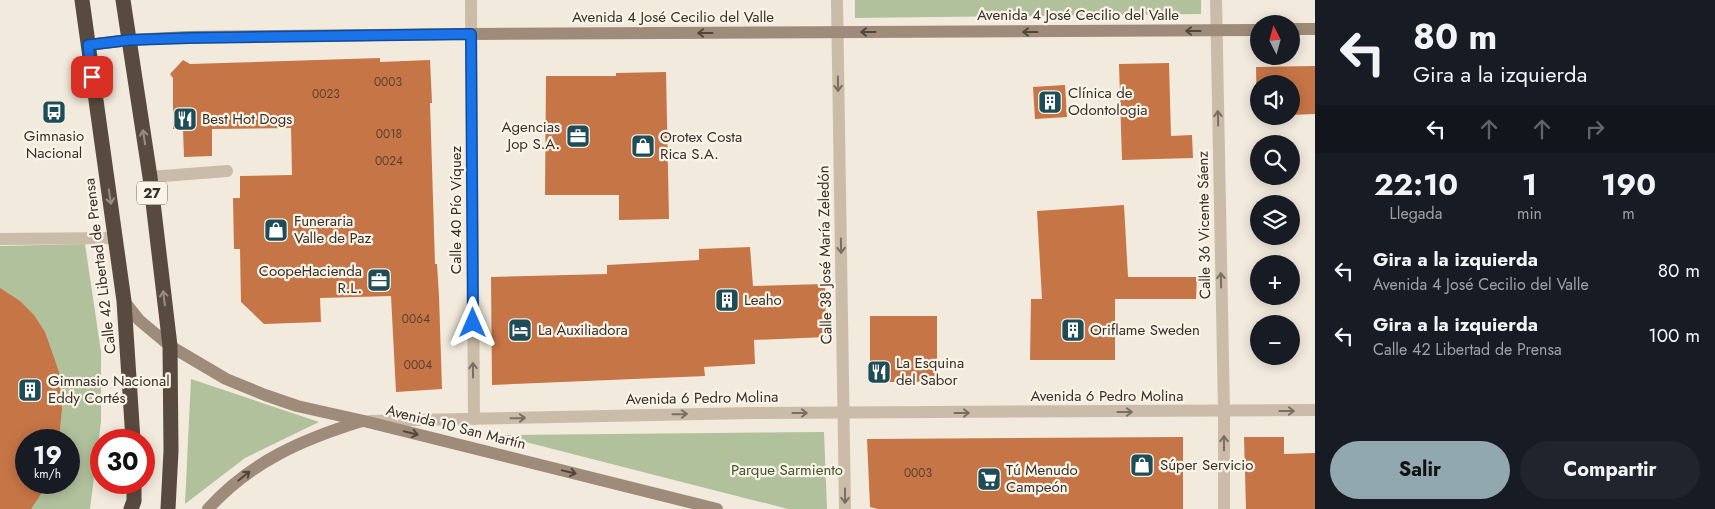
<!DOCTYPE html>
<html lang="es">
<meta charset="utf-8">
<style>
:root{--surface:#171b24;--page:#20242c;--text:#f1f3f6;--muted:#9ea1a6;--accent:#92a8af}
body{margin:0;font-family:Jost,sans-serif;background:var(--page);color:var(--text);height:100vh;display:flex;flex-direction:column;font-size:19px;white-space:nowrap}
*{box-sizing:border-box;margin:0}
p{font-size:16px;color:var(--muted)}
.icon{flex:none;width:28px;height:28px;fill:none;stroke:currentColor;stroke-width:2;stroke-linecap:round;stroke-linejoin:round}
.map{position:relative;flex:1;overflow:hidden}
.sheet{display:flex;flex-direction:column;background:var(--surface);width:400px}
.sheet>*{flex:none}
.guide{background:#171b24;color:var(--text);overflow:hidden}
.needle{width:32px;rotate:354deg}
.buttons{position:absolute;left:1250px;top:15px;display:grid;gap:10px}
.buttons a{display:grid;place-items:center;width:50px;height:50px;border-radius:50%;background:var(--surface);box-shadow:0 2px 12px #0003;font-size:25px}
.speed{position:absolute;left:15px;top:429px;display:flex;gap:10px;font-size:25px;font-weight:700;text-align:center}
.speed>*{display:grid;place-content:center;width:65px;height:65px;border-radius:50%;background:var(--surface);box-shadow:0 2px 12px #0003;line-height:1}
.speed small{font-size:12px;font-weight:400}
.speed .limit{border:8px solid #d22;background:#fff;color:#111}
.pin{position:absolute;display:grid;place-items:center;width:42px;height:42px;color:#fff;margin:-21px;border-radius:10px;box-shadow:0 2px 8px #0006}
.me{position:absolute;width:55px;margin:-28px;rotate:0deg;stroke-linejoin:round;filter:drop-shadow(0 0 4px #0008)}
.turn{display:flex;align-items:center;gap:18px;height:105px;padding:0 15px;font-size:22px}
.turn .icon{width:65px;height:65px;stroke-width:2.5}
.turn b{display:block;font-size:35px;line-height:42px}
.lanes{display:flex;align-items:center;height:48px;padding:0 15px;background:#0003;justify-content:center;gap:25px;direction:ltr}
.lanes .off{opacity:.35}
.eta{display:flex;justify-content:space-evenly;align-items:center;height:85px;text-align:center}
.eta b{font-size:30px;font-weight:700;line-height:35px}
.action{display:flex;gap:10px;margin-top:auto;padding:10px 15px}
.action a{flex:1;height:58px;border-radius:30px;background:var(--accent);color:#111;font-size:20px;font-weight:700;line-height:58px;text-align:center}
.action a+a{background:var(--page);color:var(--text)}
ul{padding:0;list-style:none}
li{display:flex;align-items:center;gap:15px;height:65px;padding:0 15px}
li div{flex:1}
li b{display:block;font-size:19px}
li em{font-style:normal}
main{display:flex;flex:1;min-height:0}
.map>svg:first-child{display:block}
.green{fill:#b0c19c;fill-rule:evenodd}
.building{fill:#c67546}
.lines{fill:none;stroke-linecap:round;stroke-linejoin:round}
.lane{stroke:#cabca8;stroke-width:12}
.street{stroke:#cabca8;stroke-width:12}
.secondary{stroke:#9e8b79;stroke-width:12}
.highway{stroke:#584a3f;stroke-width:15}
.oneway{stroke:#51463c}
.oneway2{stroke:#796e62}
.oneway3{stroke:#998e83}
.route-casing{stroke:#114b97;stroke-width:12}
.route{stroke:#1a73e8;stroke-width:9}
.labels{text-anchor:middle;stroke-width:4.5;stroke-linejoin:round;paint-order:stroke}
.number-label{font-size:12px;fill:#5b4030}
.shield{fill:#faf4e8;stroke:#726a62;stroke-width:1}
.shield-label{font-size:14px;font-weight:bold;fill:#372f28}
.street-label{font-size:15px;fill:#372f28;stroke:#faf4e8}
.poi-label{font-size:15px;fill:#372f28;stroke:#faf4e8;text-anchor:start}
.park-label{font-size:15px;fill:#41552c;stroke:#faf4e8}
</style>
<main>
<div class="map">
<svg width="1315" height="509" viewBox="0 0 1315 509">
<rect width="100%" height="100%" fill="#f2eadc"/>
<!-- green -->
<g class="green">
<polygon points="855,0 1201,0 1201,14 855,18"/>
<path d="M85 244 101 352V421L90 509H0V246ZM26 440H69V482H26Z"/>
<polygon points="191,379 319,422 245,458 185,504"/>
<polygon points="824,432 827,509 788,509 498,435"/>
</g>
<!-- building -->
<g class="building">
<polygon points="380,58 380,62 430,60 432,103 430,103 433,199 435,264 437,264 439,296 442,389 396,392 391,296 320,298 321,322 264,324 241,302 240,249 234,249 233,198 240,198 240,176 292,175 291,128 212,129 212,156 184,157 183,129 173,129 173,78 170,74 183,60 190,64"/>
<polygon points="1169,63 1171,136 1192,135 1193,158 1122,160 1119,64"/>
<polygon points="1315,66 1315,114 1291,115 1291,84 1259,84 1259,115 1257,115 1256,67"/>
<polygon points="666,72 669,219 619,220 619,195 545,195 546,76 616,76 616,73"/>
<polygon points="1065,85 1067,117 1035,119 1033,87"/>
<polygon points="1124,205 1128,277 1197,277 1196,299 1115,299 1115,360 1030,360 1031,299 1042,299 1037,211"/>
<polygon points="750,247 753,286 825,284 826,337 754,340 755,364 704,367 705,376 492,385 491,277 607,274 607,265 699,260 699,249"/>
<polygon points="0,288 20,301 34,315 45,332 59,372 62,408 59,440 26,440 26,482 49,482 31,509 0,509"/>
<rect x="870" y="316" width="67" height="66"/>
<polygon points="1183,437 1183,509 878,509 870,507 867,439"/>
<polygon points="1244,437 1284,437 1284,454 1315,453 1315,509 1246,509"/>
</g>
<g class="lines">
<!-- lane -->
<g class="lane">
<polyline points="150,177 227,171"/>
<polyline points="0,239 116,238"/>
</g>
<!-- street -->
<g class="street">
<polyline points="471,0 474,419"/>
<polyline points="837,0 845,509"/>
<polyline points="1216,0 1224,411 1224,509"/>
<polyline points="370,421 751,413 1315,410"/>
</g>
<!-- secondary -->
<g class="secondary">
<polyline points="1291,29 1315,29"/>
<polyline points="88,45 129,40 189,37 471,34 1259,30"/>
<polyline points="124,301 139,320 170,346 226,379 265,395 297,406 364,421 717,509"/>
<path d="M208 509C250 462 303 439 362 421"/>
</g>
<!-- highway -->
<g class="highway">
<polyline points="82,0 124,301 133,440"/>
<polyline points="123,0 150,177 170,346 171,451 168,509"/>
<polyline points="131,509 134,501 134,482"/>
</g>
</g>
<!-- one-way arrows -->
<defs><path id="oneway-shaft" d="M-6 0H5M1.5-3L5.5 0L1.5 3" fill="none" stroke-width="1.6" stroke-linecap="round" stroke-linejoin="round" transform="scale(1.25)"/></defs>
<g class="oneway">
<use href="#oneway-shaft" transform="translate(1193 31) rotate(180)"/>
<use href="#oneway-shaft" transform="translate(868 32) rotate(180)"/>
<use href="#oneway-shaft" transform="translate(1030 32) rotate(180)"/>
<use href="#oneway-shaft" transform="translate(705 33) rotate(180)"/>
<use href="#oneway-shaft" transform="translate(411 433) rotate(14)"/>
<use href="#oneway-shaft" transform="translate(569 472) rotate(14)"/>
<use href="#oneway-shaft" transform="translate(244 476) rotate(-39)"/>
</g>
<g class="oneway2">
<use href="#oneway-shaft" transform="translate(838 84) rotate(89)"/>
<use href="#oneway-shaft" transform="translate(1218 118) rotate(-91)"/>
<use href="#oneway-shaft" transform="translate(841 246) rotate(89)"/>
<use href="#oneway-shaft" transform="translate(1221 280) rotate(-91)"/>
<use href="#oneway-shaft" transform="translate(473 370) rotate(-90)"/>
<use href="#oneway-shaft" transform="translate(1287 411)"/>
<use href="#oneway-shaft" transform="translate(1125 412)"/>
<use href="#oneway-shaft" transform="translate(800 413)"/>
<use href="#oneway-shaft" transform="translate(962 413)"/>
<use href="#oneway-shaft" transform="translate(680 414) rotate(-1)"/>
<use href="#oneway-shaft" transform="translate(518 418) rotate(-1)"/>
<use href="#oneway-shaft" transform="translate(1224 443) rotate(-90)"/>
<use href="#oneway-shaft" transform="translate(845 496) rotate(90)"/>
</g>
<g class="oneway3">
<use href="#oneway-shaft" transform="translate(144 137) rotate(-99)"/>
<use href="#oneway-shaft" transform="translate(110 197) rotate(81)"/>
<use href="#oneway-shaft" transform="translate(164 298) rotate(-97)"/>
</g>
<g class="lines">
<!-- route casing -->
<g class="route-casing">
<polyline id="route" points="92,77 88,45 129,40 189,38 471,34 473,323"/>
</g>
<!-- route -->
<use href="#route" class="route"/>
</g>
<!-- icons -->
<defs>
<g id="building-square" transform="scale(1.25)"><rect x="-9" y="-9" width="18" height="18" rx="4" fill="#1e4d58" stroke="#faf4e8"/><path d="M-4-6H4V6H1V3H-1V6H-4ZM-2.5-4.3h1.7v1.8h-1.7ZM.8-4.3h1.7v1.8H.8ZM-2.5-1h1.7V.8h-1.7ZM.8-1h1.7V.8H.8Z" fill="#fff"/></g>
<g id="bus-square" transform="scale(1.25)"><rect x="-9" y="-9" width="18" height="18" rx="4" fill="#1e4d58" stroke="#faf4e8"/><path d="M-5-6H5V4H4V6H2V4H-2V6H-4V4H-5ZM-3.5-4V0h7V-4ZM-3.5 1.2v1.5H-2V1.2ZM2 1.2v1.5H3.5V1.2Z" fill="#fff"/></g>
<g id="restaurant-square" transform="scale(1.25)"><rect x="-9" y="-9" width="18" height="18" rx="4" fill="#1e4d58" stroke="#faf4e8"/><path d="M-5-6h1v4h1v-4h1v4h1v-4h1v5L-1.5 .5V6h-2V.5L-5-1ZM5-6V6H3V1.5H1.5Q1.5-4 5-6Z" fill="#fff"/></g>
<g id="office-square" transform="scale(1.25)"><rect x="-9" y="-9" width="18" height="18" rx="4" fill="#1e4d58" stroke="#faf4e8"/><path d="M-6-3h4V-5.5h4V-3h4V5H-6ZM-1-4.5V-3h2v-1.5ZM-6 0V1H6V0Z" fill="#fff"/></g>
<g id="shop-square" transform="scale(1.25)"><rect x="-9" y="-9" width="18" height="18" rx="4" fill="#1e4d58" stroke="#faf4e8"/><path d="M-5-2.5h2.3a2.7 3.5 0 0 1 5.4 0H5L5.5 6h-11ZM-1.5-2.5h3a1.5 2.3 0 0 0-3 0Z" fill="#fff"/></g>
<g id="hotel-square" transform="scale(1.25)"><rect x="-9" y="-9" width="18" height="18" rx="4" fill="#1e4d58" stroke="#faf4e8"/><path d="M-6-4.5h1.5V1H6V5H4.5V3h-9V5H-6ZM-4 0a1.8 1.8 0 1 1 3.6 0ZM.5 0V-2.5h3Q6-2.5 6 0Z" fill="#fff"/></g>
<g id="supermarket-square" transform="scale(1.25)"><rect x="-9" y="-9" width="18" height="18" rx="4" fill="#1e4d58" stroke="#faf4e8"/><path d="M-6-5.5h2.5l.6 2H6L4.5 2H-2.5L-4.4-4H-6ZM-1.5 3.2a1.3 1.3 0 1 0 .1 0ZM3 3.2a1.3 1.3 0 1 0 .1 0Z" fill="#fff"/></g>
</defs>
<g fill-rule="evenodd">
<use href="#building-square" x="1050" y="102"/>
<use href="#bus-square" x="54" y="112"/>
<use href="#restaurant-square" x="185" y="119"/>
<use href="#office-square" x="578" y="136"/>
<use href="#shop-square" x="643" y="146"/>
<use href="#shop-square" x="276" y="230"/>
<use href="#office-square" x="379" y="280"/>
<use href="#building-square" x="727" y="300"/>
<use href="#hotel-square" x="520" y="330"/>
<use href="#building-square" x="1073" y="330"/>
<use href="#restaurant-square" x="879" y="372"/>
<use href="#building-square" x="30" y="390"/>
<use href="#shop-square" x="1142" y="465"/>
<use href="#supermarket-square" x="989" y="479"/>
</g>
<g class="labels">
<!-- number labels -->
<g class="number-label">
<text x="388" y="86">0003</text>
<text x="326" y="98">0023</text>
<text x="389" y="138">0018</text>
<text x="389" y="165">0024</text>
<text x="416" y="323">0064</text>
<text x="418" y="369">0004</text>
<text x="918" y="477">0003</text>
</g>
<!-- shield labels -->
<rect class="shield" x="137" y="181.5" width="30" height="23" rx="4"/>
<g class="shield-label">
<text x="152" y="198">27</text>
</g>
<!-- street labels -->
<g class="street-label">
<text x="1078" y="20">Avenida 4 José Cecilio del Valle</text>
<text x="673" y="22">Avenida 4 José Cecilio del Valle</text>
<text transform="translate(456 210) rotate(-90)" y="5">Calle 40 Pío Víquez</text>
<text transform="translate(1204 225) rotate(-91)" y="5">Calle 36 Vicente Sáenz</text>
<text transform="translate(825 255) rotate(-91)" y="5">Calle 38 José María Zeledón</text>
<text transform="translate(100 266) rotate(-97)" y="5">Calle 42 Libertad de Prensa</text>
<text x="1107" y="401">Avenida 6 Pedro Molina</text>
<text transform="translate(702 398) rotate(-1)" y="5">Avenida 6 Pedro Molina</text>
<text transform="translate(456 427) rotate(14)" y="5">Avenida 10 San Martín</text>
</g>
<!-- poi labels -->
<g class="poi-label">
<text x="1068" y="98">Clínica de<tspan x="1068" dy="17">Odontologia</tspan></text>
<text x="202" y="124">Best Hot Dogs</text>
<text x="560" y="132" text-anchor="end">Agencias<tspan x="560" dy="17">Jop S.A.</tspan></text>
<text x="54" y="141" text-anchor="middle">Gimnasio<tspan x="54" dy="17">Nacional</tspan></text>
<text x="660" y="142">Orotex Costa<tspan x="660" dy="17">Rica S.A.</tspan></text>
<text x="294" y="226">Funeraria<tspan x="294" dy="17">Valle de Paz</tspan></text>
<text x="362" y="276" text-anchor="end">CoopeHacienda<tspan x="362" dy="17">R.L.</tspan></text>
<text x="744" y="305">Leaho</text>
<text x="538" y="335">La Auxiliadora</text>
<text x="1090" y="335">Oriflame Sweden</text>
<text x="896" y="368">La Esquina<tspan x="896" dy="17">del Sabor</tspan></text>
<text x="48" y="386">Gimnasio Nacional<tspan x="48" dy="17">Eddy Cortés</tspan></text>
<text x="1160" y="470">Súper Servicio</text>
<text x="1006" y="475">Tú Menudo<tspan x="1006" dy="17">Campeón</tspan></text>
</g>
<!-- park labels -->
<g class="park-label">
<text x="787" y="475">Parque Sarmiento</text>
</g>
</g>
</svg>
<div class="buttons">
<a><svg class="needle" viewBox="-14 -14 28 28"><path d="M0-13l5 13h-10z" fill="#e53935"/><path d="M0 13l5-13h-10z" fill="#9ea1a6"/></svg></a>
<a><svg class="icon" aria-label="sound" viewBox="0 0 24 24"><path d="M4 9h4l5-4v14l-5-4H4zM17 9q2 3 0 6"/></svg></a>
<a><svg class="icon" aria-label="search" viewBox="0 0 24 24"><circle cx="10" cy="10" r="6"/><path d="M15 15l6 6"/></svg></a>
<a><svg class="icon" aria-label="layers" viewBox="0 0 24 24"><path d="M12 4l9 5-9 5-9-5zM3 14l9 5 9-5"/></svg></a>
<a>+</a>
<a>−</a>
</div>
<div class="speed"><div>19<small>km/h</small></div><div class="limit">30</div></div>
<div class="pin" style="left:92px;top:77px;background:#d93025"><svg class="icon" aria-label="arrive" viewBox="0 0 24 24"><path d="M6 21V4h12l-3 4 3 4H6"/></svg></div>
<svg class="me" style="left:473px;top:323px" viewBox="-20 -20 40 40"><path d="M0-17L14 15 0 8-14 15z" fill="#1a73e8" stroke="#fff" stroke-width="4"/></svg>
</div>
<section class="sheet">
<div class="guide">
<div class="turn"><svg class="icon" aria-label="left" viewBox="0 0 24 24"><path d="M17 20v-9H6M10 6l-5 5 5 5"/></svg><div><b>80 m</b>Gira a la izquierda</div></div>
<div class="lanes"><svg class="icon" aria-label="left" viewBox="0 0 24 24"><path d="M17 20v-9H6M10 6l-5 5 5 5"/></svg><svg class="icon off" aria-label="ahead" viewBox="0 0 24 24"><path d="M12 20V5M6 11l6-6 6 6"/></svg><svg class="icon off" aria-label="ahead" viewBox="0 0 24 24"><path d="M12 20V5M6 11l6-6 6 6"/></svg><svg class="icon off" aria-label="right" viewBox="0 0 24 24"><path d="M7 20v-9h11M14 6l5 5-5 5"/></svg></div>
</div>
<div class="eta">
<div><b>22:10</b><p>Llegada</p></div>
<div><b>1</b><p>min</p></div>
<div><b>190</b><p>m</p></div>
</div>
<ul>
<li><svg class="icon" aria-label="left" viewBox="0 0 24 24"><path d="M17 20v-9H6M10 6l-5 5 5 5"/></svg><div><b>Gira a la izquierda</b><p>Avenida 4 José Cecilio del Valle</p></div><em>80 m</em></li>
<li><svg class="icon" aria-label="left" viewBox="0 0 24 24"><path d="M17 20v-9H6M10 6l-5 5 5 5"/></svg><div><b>Gira a la izquierda</b><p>Calle 42 Libertad de Prensa</p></div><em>100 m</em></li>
</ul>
<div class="action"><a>Salir</a><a>Compartir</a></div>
</section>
</main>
